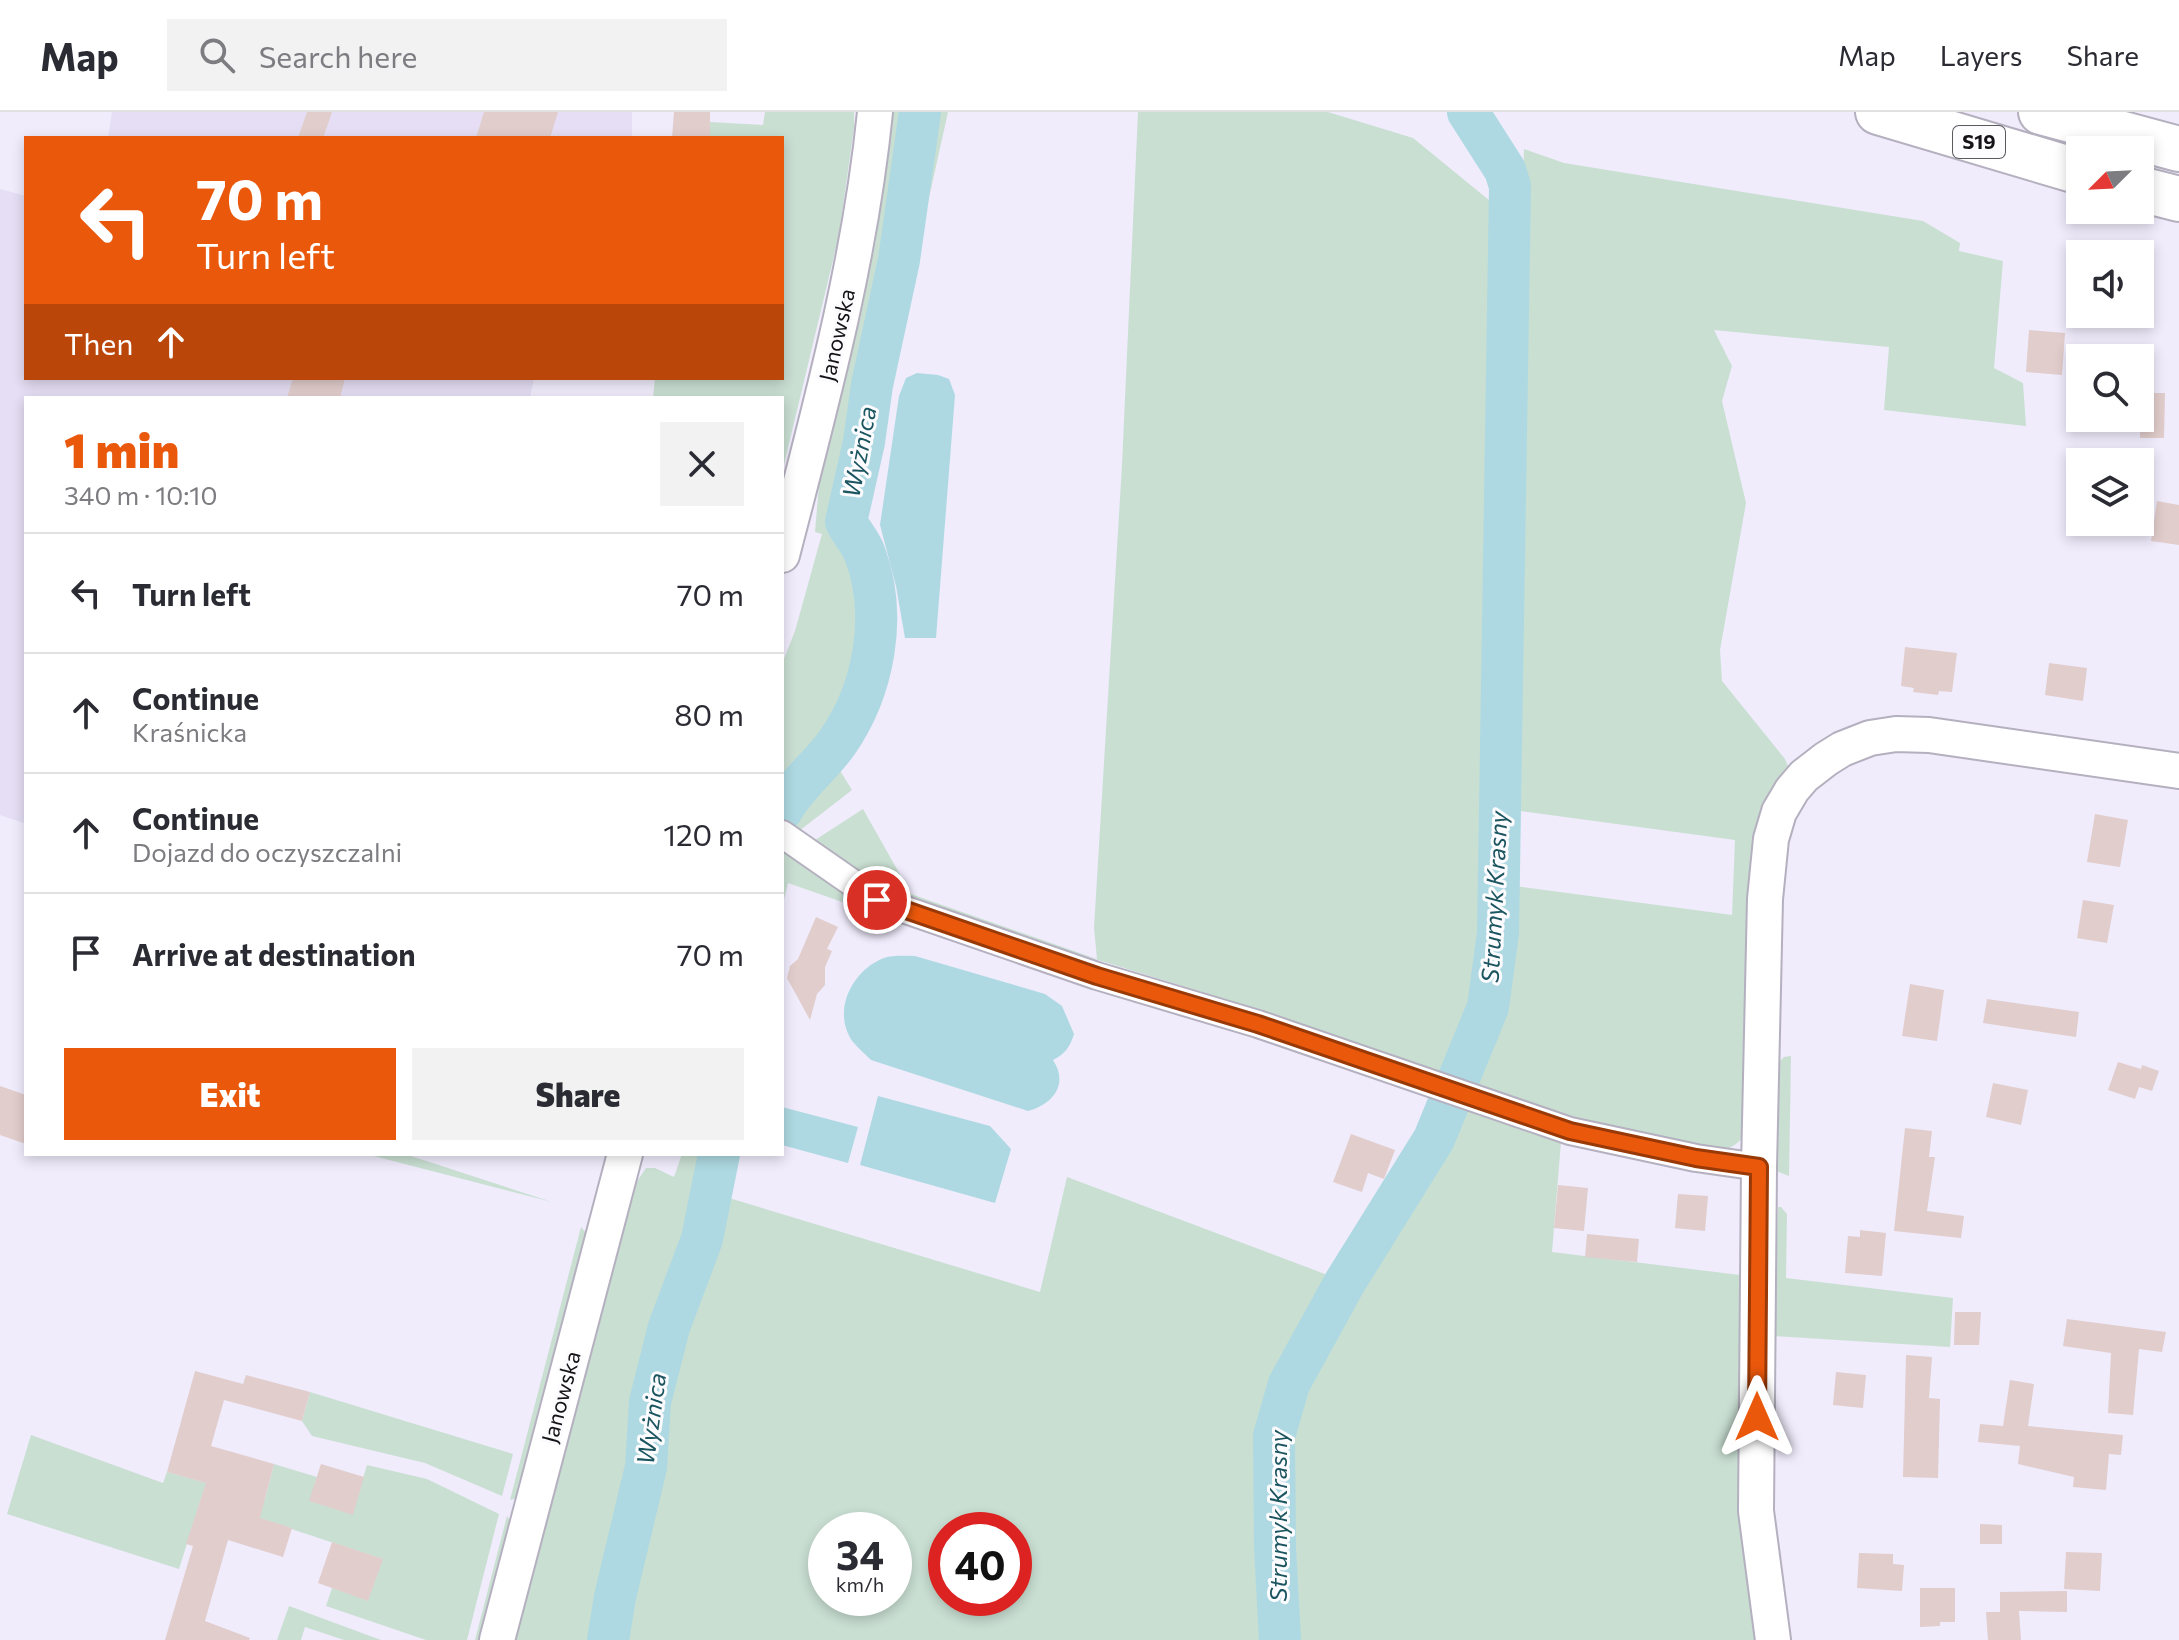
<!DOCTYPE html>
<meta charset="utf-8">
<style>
:root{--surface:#fff;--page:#f2f2f3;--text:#2b2b33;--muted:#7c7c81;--line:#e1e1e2;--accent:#ea580c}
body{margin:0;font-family:Commissioner,sans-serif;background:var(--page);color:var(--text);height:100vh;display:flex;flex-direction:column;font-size:30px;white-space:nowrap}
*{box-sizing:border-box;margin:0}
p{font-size:26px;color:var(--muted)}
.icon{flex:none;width:44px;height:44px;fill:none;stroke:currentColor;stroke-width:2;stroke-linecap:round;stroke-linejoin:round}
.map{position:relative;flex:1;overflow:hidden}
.drawer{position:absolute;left:24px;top:284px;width:760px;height:760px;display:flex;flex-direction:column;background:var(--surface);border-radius:0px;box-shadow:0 4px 12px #0003}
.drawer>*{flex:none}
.top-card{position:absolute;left:24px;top:24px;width:760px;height:244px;border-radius:0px;box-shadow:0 4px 12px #0003;background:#ea580c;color:#fff;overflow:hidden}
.needle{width:52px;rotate:246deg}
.buttons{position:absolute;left:2066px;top:24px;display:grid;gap:16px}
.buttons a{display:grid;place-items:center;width:88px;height:88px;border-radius:0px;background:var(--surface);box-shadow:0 4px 12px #0003;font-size:40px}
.speed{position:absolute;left:808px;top:1400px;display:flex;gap:16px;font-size:40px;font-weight:700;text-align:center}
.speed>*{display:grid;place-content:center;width:104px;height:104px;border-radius:50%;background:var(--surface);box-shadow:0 4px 12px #0003;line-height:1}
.speed small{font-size:20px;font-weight:400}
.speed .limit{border:12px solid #d22;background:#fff;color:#111}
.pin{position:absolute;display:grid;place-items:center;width:68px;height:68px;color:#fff;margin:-34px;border:4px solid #fff;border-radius:50%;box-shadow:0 2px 8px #0007}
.me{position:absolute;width:88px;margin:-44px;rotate:0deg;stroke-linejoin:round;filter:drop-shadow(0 0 6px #0008)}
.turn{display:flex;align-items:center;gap:28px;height:168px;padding:0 40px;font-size:36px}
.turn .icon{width:104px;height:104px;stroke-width:2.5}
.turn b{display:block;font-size:56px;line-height:68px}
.then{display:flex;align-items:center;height:76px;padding:0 40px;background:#0003;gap:16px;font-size:30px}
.round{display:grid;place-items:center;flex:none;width:84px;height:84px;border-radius:0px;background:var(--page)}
.head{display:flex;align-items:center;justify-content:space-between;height:136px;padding:0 40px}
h1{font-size:48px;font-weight:800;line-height:60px;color:var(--accent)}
.cta{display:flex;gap:16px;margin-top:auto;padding:16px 40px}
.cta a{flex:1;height:92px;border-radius:0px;background:var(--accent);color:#fff;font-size:32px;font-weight:800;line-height:92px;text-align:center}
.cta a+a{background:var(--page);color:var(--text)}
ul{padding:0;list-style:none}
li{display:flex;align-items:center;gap:24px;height:120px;padding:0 40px;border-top:2px solid var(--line)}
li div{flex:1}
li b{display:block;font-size:30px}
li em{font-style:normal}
header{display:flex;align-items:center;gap:48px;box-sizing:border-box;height:112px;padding:0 40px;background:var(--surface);border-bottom:2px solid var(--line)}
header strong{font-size:38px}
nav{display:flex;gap:44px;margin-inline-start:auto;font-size:28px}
.search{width:560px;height:72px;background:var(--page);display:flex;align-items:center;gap:20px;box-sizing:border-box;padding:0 28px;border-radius:0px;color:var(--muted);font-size:30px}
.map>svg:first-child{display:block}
.built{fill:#e5def4}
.green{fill:#c9dfd2;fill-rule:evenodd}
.water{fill:#aed9e2}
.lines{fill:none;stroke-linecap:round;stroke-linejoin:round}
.river{stroke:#aed9e2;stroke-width:42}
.building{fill:#e1cdcc}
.minor-casing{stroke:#b5b0bf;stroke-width:30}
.tertiary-casing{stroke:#b5b0bf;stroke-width:38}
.motorway-casing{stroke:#b5b0bf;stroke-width:48}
.minor{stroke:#fff;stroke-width:26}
.tertiary{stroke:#fff;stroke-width:34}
.motorway{stroke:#fff;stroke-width:44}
.route-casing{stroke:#983908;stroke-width:20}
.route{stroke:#ea580c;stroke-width:14}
.labels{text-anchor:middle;stroke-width:6;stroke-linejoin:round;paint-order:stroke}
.shield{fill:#fcfbfe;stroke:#5a595d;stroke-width:2}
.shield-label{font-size:20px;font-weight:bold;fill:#151318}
.street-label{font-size:22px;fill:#151318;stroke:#fcfbfe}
.water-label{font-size:24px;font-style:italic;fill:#1b555f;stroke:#fcfbfe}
</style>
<header>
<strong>Map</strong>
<div class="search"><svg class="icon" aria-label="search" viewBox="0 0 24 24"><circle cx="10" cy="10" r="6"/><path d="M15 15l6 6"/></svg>Search here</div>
<nav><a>Map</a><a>Layers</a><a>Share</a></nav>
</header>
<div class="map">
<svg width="2179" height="1528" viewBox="0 0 2179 1528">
<rect width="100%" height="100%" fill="#f0ecfc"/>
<!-- built -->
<g class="built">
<polygon points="112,0 632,0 632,26 108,26"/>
<polygon points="0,77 26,84 26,266 534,266 530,286 26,286 26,712 0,703"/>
</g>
<!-- green -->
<g class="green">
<polygon points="765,0 854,0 854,16 839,123 782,361 782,286 653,286 655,266 782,266 782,26 710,26 710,10 763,13"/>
<path d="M889 0H917L896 148 869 273 861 329 843 412C850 422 859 432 863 443 886 502 872 581 834 631 817 653 796 668 782 692V552L795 519 822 422 815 420 821 348 860 207 876 127Z"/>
<polygon points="927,0 948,0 861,393 877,452 853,411 904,145"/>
<polygon points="1138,0 1328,0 1413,26 1506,102 1495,821 1485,894 1456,968 1202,880 897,786 812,730 863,697 911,782 1097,847 1094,816 1122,353"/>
<path d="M1524 37 1564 51 1923 109 1960 131 1959 139 2003 149 1994 256 2023 271 2026 314 1884 298 1889 235 1714 218 1732 254 1722 289 1746 391 1720 538 1722 569 1785 647 1790 659 1744 1024C1735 1035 1728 1038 1714 1039L1597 1012 1467 970 1494 898 1506 814 1508 773 1732 803 1735 728 1513 698 1514 420Z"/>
<polygon points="834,649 852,678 799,719 783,709 802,677"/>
<polygon points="782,735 846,784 868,795 868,799 788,771 782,796"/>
<polygon points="1791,944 1791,945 1789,1064 1776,1059 1780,949 1784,945"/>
<polygon points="1454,995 1561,1030 1552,1140 1748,1164 1762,1528 1291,1528 1284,1324 1301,1275 1359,1176 1351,1172 1439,1027"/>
<polygon points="366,1042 405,1042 552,1090"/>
<polygon points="682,1042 715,1042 698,1128 663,1212 644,1286 641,1354 610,1485 603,1528 514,1528 636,1071 646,1056 655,1056 674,1065"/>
<path d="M1067 1065 1333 1165 1281 1265 1264 1307 1262 1347 1270 1528H614L622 1482 650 1366 659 1277 672 1219 705 1128 716 1082 1040 1180ZM826 1418H894V1486H826ZM946 1418H1014V1486H946Z"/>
<polygon points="1778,1095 1781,1095 1787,1102 1786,1166 1953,1186 1950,1235 1773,1224"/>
<polygon points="581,1115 587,1122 518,1386 510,1388"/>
<polygon points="310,1280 513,1342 502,1384 425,1351 312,1324 302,1309"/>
<polygon points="31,1323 163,1371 167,1360 265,1387 274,1352 317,1365 310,1389 352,1402 367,1353 427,1367 499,1402 467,1528 426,1528 326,1494 332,1476 368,1488 382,1447 201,1387 179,1457 7,1402"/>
<polygon points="507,1404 512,1411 481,1528 475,1528"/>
<polygon points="289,1494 381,1528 344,1528 305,1515 301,1528 277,1528"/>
</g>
<!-- water -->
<g class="water">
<polygon points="917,261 938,263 949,267 955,283 936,526 905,526 896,474 880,413 899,284 906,266"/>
<path d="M915 844 1045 882 1062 894 1074 922C1070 935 1065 942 1053 948 1069 972 1053 992 1028 999L871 948C865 942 858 936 853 930 831 900 852 858 884 846 893 843 905 844 915 844Z"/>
<polygon points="878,984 990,1014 1011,1037 995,1091 860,1053"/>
<polygon points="782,995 858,1015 848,1051 782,1033"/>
</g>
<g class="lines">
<!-- river -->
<g class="river">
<path d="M782 698C798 670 819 656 837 631 874 578 888 504 865 442 861 431 852 421 846 410L864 330 872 273 899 148 920 0"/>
<polyline points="608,1528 615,1485 646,1355 650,1290 669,1215 702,1127 719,1042"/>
<polyline points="1280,1528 1275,1435 1274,1324 1289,1272 1345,1170 1434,1027 1488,895 1498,821 1510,74 1505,58 1468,0"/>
</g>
</g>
<!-- building -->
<g class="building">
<polygon points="307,0 332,0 323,26 298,26"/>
<polygon points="484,0 558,0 550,26 476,26"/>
<polygon points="674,0 710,0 710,26 672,26"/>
<polygon points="2029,218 2065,221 2062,263 2026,260"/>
<polygon points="293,266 345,266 340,286 287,286"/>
<polygon points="2141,281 2165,281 2164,326 2140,326"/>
<polygon points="2157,389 2179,393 2179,433 2151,429"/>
<polygon points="1905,535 1957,541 1952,580 1939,579 1938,583 1913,580 1914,576 1901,574"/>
<polygon points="2049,551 2087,556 2083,589 2045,583"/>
<polygon points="2095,702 2128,708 2120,755 2087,750"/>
<polygon points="2083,788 2114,793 2107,831 2077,826"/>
<polygon points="816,805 838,815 827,837 832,839 825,855 825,873 817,882 810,908 787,866 790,854 798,847"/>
<polygon points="1910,872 1944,878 1937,929 1902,924"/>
<polygon points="1987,887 2079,900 2076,925 1983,911"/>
<polygon points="2118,950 2141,957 2142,953 2159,959 2152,979 2139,975 2135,987 2108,978"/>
<polygon points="1993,971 2028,978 2021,1013 1986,1005"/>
<polygon points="0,974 26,983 26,1032 0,1023"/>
<polygon points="1905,1016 1932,1019 1929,1045 1935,1045 1927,1099 1964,1104 1961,1126 1894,1119"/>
<polygon points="1351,1022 1395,1038 1384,1067 1368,1061 1362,1080 1333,1070"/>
<polygon points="1558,1073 1588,1076 1584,1119 1554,1116"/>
<polygon points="1678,1082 1708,1084 1705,1119 1675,1116"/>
<polygon points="1860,1118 1886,1121 1882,1164 1845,1161 1848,1124 1860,1125"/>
<polygon points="1587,1122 1639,1127 1637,1150 1585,1145"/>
<polygon points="1955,1200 1981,1200 1979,1233 1954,1233"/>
<polygon points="2067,1207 2166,1220 2162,1240 2139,1237 2133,1303 2108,1301 2111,1241 2063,1234"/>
<polygon points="1906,1243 1932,1245 1929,1286 1940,1287 1938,1366 1903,1365"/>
<polygon points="195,1259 243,1272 246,1263 310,1280 302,1309 224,1288 211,1334 274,1352 260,1406 292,1416 283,1445 228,1428 205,1509 250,1526 249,1528 165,1528 193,1434 186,1432 206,1371 167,1360"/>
<polygon points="1836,1260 1866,1263 1863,1296 1833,1293"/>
<polygon points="2010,1268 2034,1272 2028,1314 2123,1323 2121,1343 2109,1342 2106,1378 2073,1375 2074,1365 2018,1352 2020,1334 1978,1330 1980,1312 2003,1314"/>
<polygon points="321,1352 364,1365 353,1403 309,1389"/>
<polygon points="1980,1412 2002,1413 2002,1432 1980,1432"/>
<polygon points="332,1430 383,1447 368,1489 318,1471"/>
<polygon points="2066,1440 2102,1441 2100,1479 2064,1477"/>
<polygon points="1859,1441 1893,1442 1893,1452 1904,1453 1902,1479 1857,1476"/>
<polygon points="1920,1476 1955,1476 1955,1510 1940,1510 1940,1514 1920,1515"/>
<polygon points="2067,1479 2067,1500 2019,1499 2021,1528 1988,1528 1986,1500 2000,1500 2000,1480"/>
</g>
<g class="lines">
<!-- minor casing -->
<g class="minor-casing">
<polyline id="minor" points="782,722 877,788 1097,864 1258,912 1570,1019 1696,1046 1759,1055"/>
</g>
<!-- tertiary casing -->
<g class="tertiary-casing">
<g id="tertiary">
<path d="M782 443C820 296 860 151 875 0"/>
<polyline points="497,1528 625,1042"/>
<polyline points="1773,1528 1756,1399 1759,1055 1765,787 1771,727 1779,700 1792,678 1804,664 1826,647 1842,637 1870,626 1896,622 1929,623 2179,659"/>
</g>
</g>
<!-- motorway casing -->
<g class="motorway-casing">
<g id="motorway">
<polyline points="1878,0 2080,60"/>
<polyline points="2041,0 2179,37"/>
<polyline points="2140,77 2179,87"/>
</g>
</g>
<!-- minor -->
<use href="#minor" class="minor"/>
<!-- tertiary -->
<use href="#tertiary" class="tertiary"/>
<!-- motorway -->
<use href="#motorway" class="motorway"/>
</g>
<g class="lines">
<!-- route casing -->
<g class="route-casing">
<polyline id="route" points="877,788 1097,864 1258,912 1570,1019 1696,1046 1759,1055 1757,1305"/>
</g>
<!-- route -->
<use href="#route" class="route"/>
</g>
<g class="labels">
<!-- shield labels -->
<rect class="shield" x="1953" y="14" width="52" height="32" rx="6"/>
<g class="shield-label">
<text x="1979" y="37">S19</text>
</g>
<!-- street labels -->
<g class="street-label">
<text transform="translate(837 223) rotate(-77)" y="8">Janowska</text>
<text transform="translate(561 1285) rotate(-75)" y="8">Janowska</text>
</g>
<!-- water labels -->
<g class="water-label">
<text transform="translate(860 340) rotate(-79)" y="8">Wyżnica</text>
<text transform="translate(1495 785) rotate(-87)" y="8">Strumyk Krasny</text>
<text transform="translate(652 1307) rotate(-82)" y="8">Wyżnica</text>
<text transform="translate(1279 1404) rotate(-90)" y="8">Strumyk Krasny</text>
</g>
</g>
</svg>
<div class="buttons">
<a><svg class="needle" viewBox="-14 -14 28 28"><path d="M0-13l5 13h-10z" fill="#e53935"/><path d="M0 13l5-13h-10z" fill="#7c7c81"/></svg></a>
<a><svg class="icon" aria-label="sound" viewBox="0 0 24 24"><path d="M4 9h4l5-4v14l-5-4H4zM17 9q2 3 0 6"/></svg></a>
<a><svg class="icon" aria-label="search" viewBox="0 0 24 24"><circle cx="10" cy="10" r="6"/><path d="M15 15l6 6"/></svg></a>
<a><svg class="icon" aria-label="layers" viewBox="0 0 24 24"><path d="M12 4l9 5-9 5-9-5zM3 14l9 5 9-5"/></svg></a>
</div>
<div class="speed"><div>34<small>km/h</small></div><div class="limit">40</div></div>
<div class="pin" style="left:877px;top:788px;background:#d93025"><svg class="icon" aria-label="arrive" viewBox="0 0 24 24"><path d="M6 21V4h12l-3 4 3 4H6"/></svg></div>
<svg class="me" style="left:1757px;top:1305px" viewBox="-20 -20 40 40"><path d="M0-17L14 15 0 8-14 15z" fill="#ea580c" stroke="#fff" stroke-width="4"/></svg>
<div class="top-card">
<div class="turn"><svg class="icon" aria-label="left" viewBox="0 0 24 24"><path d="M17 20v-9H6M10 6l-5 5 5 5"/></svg><div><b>70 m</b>Turn left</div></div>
<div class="then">Then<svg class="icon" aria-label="ahead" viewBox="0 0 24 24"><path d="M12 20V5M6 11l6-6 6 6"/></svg></div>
</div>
<section class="drawer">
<div class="head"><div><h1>1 min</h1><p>340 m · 10:10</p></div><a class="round"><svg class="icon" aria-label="close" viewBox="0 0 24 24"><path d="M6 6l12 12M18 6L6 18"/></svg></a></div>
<ul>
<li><svg class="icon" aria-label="left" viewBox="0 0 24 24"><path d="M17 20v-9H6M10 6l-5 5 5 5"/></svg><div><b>Turn left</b></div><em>70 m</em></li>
<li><svg class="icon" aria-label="ahead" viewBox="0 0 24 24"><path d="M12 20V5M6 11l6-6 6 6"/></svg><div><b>Continue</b><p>Kraśnicka</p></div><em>80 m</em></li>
<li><svg class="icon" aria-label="ahead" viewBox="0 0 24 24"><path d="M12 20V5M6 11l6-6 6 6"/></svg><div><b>Continue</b><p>Dojazd do oczyszczalni</p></div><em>120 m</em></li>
<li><svg class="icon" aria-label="arrive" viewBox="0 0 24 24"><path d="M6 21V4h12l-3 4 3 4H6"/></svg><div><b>Arrive at destination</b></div><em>70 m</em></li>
</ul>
<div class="cta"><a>Exit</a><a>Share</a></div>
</section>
</div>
